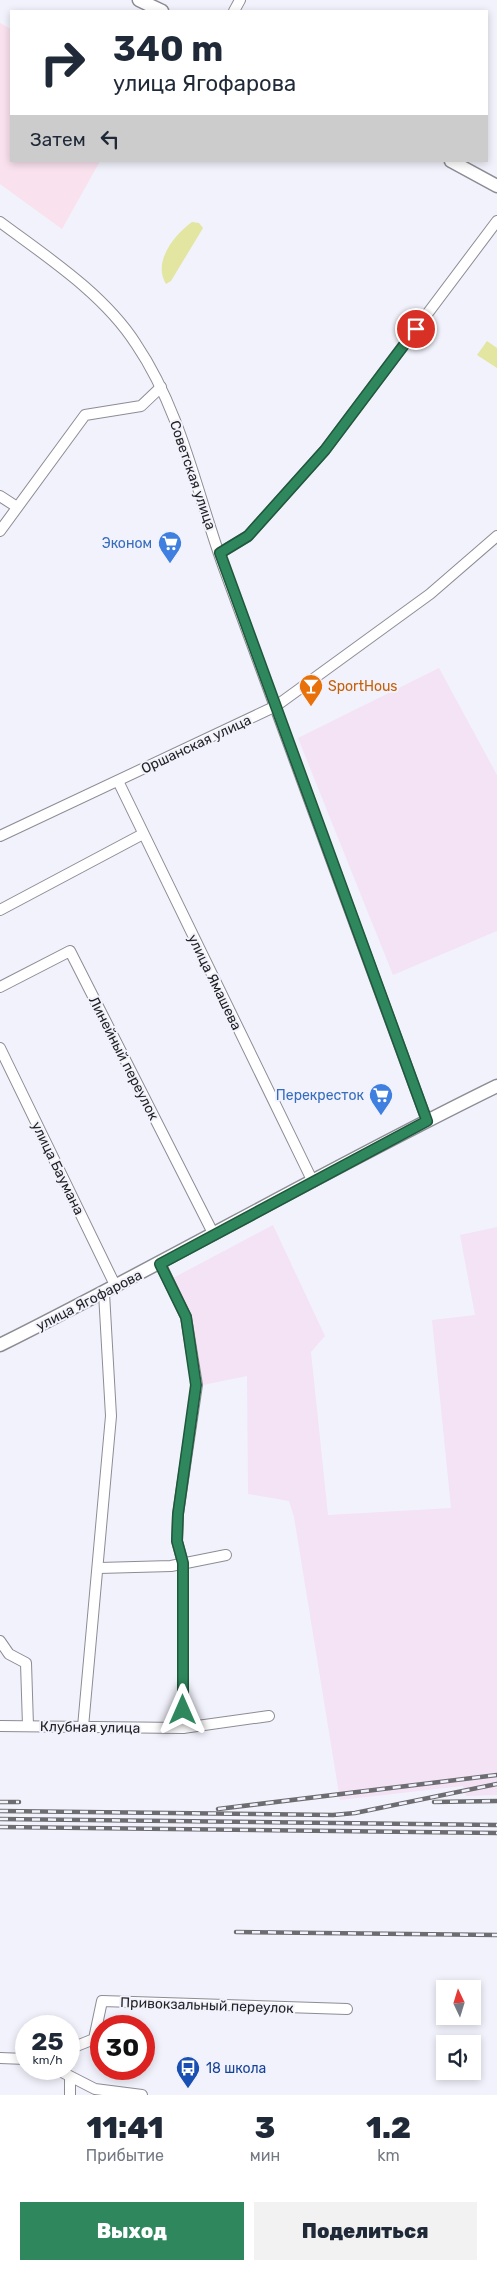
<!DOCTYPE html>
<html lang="ru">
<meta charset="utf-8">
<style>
:root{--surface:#fff;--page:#f2f2f3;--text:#1f2937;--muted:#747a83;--accent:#2f885d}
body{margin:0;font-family:Rubik,sans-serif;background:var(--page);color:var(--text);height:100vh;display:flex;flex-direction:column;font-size:19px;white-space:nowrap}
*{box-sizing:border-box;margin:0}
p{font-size:16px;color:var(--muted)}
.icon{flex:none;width:28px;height:28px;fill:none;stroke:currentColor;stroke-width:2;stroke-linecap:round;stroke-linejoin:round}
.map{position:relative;height:2095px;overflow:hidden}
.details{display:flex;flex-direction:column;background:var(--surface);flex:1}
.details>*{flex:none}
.top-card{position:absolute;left:10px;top:10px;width:478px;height:152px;border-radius:0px;box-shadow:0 2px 8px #0003;background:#fff;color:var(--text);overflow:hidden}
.needle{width:32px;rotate:356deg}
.buttons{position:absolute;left:436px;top:1980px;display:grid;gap:10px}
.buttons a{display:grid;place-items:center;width:45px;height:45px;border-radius:0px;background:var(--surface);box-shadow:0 2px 8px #0003;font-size:25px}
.speed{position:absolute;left:15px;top:2015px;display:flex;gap:10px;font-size:25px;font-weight:700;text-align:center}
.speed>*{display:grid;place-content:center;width:65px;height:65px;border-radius:50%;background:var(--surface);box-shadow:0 2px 8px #0003;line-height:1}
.speed small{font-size:12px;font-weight:400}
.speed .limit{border:8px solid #d22;background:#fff;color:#111}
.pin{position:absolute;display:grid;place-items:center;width:42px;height:42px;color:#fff;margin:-21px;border:2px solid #fff;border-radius:50%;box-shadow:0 1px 5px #0007}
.me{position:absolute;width:55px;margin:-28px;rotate:0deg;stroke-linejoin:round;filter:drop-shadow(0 0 4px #0008)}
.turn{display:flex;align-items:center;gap:18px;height:105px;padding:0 20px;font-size:22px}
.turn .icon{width:65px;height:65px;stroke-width:2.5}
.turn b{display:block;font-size:35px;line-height:42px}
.then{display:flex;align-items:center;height:48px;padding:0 20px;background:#0003;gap:10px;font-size:19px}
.eta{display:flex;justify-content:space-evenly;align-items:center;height:85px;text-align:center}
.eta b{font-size:30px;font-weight:800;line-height:35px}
.primary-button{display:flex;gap:10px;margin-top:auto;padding:10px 20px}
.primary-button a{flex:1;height:58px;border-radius:0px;background:var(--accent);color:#fff;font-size:20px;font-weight:800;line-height:58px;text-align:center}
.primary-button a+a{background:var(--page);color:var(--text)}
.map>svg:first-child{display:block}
.industrial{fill:#f3e3f5}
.education{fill:#f9e1ed}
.green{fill:#e2e6a0}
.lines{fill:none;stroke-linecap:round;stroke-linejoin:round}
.minor-casing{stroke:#8c8c95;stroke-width:12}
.major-casing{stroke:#8c8c95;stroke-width:15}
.minor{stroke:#fff;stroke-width:10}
.major{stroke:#fff;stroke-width:12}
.rail-casing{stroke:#6c6c71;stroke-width:4.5}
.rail{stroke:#f2f2fc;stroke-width:2.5;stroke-dasharray:8;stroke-linecap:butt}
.route-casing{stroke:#1f583c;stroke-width:12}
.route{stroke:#2f885d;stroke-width:9}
.labels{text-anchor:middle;stroke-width:4;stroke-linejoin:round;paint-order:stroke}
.street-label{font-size:14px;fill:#242427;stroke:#f2f2fc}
.shop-label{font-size:14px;fill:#366cbe;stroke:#f2f2fc;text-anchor:end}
.food-label{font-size:14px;fill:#c56008;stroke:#f2f2fc;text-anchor:start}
.transit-label{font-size:14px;fill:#164399;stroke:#f2f2fc;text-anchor:start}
</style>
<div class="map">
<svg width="497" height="2095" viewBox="0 0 497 2095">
<rect width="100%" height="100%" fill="#f2f2fc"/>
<!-- industrial -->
<g class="industrial">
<polygon points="439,668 497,775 497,931 393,975 298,738"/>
<polygon points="273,1225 325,1336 311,1352 328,1515 451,1508 432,1320 475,1315 460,1235 497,1227 497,1795 466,1796 463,1786 340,1800 294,1517 289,1501 248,1494 247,1376 203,1385 189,1320 173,1278"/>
</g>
<!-- education -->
<polygon class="education" points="0,23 11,29 11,161 100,161 62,229 0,184"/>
<!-- green -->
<g class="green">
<path d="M192 222 199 223 203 228 171 281 166 284C152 262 175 234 192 222Z"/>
<polygon points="487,341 497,348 497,368 477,355"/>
</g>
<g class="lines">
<!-- minor casing -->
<g class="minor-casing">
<g id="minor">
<polyline points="234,11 240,0"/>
<path d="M0 222C47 257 104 294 136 344 182 412 197 495 225 571 293 754 358 938 427 1121"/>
<polyline points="0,496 17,507"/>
<polyline points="0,531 85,415 141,406 161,387"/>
<polyline points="220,553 248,536 325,450 497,221"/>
<polyline points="118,781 313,1182"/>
<polyline points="0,836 276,706 430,594 497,536"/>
<polyline points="0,910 143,834"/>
<polyline points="0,987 70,951 214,1235"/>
<polyline points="0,1048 116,1287"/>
<polyline points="160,1263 186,1317 197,1385 178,1514 177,1541 183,1563 183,1728"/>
<polyline points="99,1568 171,1566 226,1555"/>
<polyline points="0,1641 9,1654 26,1663 28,1726"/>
<polyline points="0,1726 183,1728 269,1716"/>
<polyline points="83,1727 111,1416 104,1293"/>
<polyline points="69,2049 94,2039 102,2001 347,2009"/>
<polyline points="0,2058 26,2059"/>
<polyline points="56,2069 95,2089 142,2095"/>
<polyline points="70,2095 70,2077"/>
</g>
</g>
<!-- major casing -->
<g class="major-casing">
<g id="major">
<polyline points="139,0 162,11"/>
<polyline points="451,161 497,186"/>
<path d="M0 1345C167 1262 329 1168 497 1086"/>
</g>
</g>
<!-- minor -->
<use href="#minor" class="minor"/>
<!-- major -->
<use href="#major" class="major"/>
<!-- rail casing -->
<g class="rail-casing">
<g id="rail">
<polyline points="0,1802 19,1802"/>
<polyline points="434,1802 497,1801"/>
<polyline points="218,1809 497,1775"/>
<polyline points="0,1811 333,1815 355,1813 497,1784"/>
<polyline points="0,1819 497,1825"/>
<polyline points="0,1827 497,1833"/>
<polyline points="236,1932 497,1935"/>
</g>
</g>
<!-- rail -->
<use href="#rail" class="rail"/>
</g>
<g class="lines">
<!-- route casing -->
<g class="route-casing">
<polyline id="route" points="183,1710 183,1563 177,1541 178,1514 196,1385 186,1317 160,1264 427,1121 220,553 248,536 325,450 416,329"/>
</g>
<!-- route -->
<use href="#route" class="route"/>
</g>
<!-- icons -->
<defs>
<g id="supermarket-pin" transform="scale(1.25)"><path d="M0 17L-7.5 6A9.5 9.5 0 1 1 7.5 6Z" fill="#3f7fe0" stroke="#f2f2fc"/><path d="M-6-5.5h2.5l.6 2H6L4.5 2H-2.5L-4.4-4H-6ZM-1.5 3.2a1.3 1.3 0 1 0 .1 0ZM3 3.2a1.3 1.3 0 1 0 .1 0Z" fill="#fff"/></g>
<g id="bar-pin" transform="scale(1.25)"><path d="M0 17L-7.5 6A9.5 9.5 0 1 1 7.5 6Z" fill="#e8710a" stroke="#f2f2fc"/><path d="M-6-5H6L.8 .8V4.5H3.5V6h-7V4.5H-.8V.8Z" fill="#fff"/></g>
<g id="bus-pin" transform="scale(1.25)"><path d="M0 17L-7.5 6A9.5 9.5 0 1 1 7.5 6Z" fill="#1a4fb4" stroke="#f2f2fc"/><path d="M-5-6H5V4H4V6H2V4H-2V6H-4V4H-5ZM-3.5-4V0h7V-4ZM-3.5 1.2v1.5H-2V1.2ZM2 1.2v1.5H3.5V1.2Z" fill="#fff"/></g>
</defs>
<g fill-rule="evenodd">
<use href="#supermarket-pin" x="170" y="543"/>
<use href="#bar-pin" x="311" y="686"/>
<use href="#supermarket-pin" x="381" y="1095"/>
<use href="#bus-pin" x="188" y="2068"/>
</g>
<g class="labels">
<!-- street labels -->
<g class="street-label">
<text transform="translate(193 475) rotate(71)" y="5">Советская улица</text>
<text transform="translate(196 744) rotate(-25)" y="5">Оршанская улица</text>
<text transform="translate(215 982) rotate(64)" y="5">улица Ямашева</text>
<text transform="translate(124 1058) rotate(63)" y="5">Линейный переулок</text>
<text transform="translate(58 1168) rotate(64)" y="5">улица Баумана</text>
<text transform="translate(89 1300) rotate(-27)" y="5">улица Ягофарова</text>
<text transform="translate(90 1727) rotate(1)" y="5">Клубная улица</text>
<text transform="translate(207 2005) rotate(2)" y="5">Привокзальный переулок</text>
</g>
<!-- shop labels -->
<g class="shop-label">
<text x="152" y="548">Эконом</text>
<text x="364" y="1100">Перекресток</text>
</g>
<!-- food labels -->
<g class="food-label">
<text x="328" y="691">SportHous</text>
</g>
<!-- transit labels -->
<g class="transit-label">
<text x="206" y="2073">18 школа</text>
</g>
</g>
</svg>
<div class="buttons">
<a><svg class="needle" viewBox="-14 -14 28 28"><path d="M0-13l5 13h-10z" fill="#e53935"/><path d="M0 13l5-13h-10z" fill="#747a83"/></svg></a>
<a><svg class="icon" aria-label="sound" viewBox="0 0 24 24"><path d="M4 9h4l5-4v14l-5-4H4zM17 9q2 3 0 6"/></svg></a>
</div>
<div class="speed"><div>25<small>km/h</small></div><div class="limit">30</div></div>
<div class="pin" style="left:416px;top:329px;background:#d93025"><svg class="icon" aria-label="arrive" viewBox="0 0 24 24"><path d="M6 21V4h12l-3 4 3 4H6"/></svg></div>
<svg class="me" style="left:183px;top:1710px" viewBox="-20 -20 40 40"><path d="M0-17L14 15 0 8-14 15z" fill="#2f885d" stroke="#fff" stroke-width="4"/></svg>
<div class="top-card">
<div class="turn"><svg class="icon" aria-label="right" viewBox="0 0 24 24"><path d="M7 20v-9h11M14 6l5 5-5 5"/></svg><div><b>340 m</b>улица Ягофарова</div></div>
<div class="then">Затем<svg class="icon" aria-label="left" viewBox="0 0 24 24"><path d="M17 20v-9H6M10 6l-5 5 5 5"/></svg></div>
</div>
</div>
<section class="details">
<div class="eta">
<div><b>11:41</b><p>Прибытие</p></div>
<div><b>3</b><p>мин</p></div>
<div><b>1.2</b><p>km</p></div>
</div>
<div class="primary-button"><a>Выход</a><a>Поделиться</a></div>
</section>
